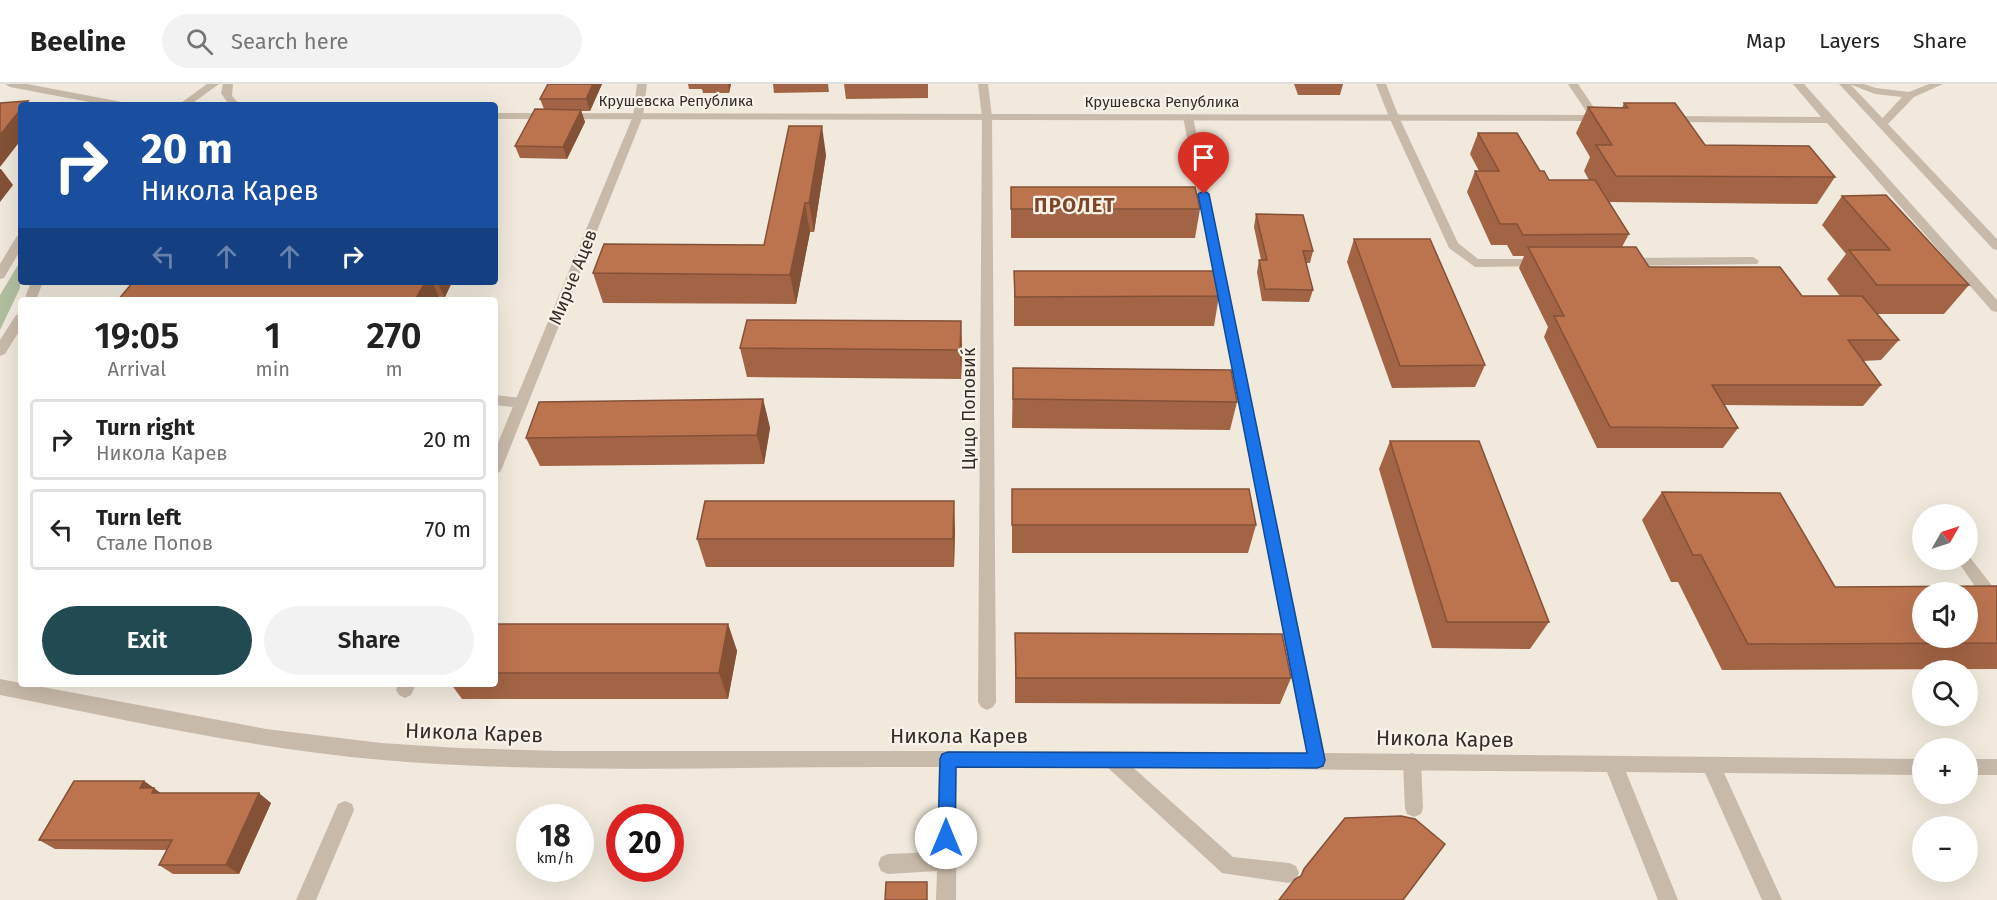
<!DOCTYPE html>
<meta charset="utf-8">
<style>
:root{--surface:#fff;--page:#f2f2f2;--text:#222;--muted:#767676;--line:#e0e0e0;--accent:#214a53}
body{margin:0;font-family:"Fira Sans",sans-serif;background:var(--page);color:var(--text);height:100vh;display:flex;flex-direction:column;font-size:22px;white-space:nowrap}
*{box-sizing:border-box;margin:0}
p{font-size:20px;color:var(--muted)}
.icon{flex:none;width:33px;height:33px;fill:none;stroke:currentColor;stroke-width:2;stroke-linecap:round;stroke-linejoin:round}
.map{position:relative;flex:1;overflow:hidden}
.details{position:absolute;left:18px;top:213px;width:480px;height:390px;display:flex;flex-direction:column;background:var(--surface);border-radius:6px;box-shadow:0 6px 24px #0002}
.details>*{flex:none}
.guide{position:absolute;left:18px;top:18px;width:480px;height:183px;border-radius:6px;box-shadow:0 6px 24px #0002;background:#1a4fa0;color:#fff;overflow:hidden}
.needle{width:39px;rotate:51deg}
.buttons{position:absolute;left:1912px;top:420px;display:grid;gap:12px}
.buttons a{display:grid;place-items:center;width:66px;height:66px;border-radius:50%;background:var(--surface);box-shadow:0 6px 24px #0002;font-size:30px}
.speed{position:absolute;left:516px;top:720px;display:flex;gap:12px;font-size:30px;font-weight:700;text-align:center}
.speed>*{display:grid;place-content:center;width:78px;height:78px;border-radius:50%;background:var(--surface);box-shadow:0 6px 24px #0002;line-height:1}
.speed small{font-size:15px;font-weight:400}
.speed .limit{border:9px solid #d22;background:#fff;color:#111}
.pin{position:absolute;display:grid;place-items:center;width:51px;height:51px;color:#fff;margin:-62px -26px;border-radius:50% 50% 50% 0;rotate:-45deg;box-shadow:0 0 6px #0007}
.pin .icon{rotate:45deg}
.me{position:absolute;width:66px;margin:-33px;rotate:0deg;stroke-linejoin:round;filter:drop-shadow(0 0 4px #0008)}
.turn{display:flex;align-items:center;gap:21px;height:126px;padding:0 24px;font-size:27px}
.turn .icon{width:78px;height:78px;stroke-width:2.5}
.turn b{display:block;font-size:42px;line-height:51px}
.lanes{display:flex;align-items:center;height:57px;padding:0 24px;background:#0003;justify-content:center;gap:30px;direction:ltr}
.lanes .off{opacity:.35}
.eta{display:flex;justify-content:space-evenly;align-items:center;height:102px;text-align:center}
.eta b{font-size:36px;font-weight:600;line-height:42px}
.action{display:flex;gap:12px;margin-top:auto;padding:12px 24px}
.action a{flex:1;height:69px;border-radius:36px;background:var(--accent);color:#fff;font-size:24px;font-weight:600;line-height:69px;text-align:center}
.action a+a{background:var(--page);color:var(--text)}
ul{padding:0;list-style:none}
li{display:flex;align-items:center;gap:18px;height:81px;margin:0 12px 9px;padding:0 12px;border:3px solid var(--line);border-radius:6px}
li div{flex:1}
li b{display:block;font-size:22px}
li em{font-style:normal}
header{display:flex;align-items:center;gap:36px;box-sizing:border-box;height:84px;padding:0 30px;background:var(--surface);border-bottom:2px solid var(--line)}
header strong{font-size:28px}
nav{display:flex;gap:33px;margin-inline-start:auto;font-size:21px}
.search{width:420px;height:54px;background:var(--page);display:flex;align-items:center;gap:15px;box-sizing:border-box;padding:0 21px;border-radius:33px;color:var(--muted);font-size:22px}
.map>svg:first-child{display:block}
.green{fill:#b0be9e}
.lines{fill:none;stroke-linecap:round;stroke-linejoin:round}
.service{fill:#c7baa9;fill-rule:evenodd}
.minor{fill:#c7baa9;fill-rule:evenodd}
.tertiary{fill:#c7baa9;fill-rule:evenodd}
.wall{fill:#a26444}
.shaded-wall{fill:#845137}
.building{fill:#bc744f;stroke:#845137;stroke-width:1.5;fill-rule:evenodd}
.route{fill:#1a73e8;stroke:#114b97;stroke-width:1.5}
.labels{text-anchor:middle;stroke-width:4.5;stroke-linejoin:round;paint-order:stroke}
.far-street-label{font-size:15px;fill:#352e28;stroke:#f8f2e8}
.street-label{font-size:18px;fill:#352e28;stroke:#f8f2e8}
.far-district-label{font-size:20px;font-weight:bold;letter-spacing:1.5px;fill:#7d4528;stroke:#f8f2e8}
.near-street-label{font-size:21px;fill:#352e28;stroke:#f8f2e8}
</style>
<header>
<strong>Beeline</strong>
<div class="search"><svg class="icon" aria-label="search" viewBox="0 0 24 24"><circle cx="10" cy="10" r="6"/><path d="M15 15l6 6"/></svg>Search here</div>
<nav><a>Map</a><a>Layers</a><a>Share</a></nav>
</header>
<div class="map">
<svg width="1997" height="816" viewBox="0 0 1997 816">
<rect width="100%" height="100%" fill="#f0e9dc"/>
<!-- green -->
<polygon class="green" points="21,176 20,204 0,246 0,211"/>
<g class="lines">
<!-- service -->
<g class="service">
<polygon points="207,0 219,0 190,21 178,21"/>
<polygon points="223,0 233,0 232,12 240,21 229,21 221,9"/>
<polygon points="1568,0 1578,0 1601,34 1600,36 1592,36"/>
<polygon points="1394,30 1399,33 1458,159 1478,175 1539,175 1545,179 1543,182 1475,183 1449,164 1389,33"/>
<polygon points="1753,173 1759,177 1757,180 1626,182 1620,178 1626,174"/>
<polygon points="495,311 521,314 528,319 521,324 495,321"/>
<polygon points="948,667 954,669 957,675 956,816 936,816 937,787 888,790 881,787 878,780 881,773 888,770 937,768 939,675 942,669"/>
<polygon points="1111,667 1117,669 1233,773 1289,779 1296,782 1299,789 1296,796 1289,799 1222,789 1105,681 1102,675 1105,669"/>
<polygon points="1412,669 1418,671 1421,677 1423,724 1421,730 1414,733 1407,730 1405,724 1403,677 1406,671"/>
</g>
<!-- minor -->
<g class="minor">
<polygon points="637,0 647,0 643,32 502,384 500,388 495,390 495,366 633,32"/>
<polygon points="978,0 988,0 992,33 996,618 993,623 987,626 981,623 978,618 982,33"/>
<polygon points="1376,0 1386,0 1399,33 1398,35 1394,36 1389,33"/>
<polygon points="1849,0 1864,0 1876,4 1909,8 1929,0 1943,0 1914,13 1887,41 1883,42 1878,39 1902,13 1875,10"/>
<polygon points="1188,30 1193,33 1326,676 1323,682 1317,684 1311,682 1308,676 1183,33"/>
<polygon points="1968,471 1997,508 1997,528 1991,526 1957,476 1968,476"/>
<polygon points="398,600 416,600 411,611 405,614 399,611 396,606"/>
<polygon points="345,717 352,720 354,726 316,816 296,816 338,720"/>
</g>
<!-- tertiary -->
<g class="tertiary">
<polygon points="5,0 27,0 122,18 127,21 105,21 10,3"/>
<polygon points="1793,0 1804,0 1997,216 1997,228 1992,227 1827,39 1667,38 1662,35 1667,32 1821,33"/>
<polygon points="1839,0 1850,0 1997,155 1997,166 1993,165"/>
<polygon points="495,29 1604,31 1609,34 1604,37 495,35"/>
<polygon points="21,151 21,165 4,194 0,195 0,180 17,152"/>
<polygon points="31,198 43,198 36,216 24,216"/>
<polygon points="21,230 21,244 5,270 0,272 0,256 16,231"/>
<path d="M0 595 266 645 381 659 458 664 560 667H1111L1923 675V691L1724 689 1782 816H1762L1705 689 1626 688 1678 816H1658L1607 688C1364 686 1121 683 878 683 713 683 547 690 383 676 254 665 127 636 0 611Z"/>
<rect x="1968" y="675" width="29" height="16"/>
</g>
</g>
<!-- wall -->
<g class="wall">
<polygon points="602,0 590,27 581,27 585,38 567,75 520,74 515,62 544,25 540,15"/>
<polygon points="688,0 731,0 729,9 703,9 702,5 689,5"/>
<polygon points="773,0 828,0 829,8 774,9"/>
<polygon points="844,0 928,0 928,14 846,15"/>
<polygon points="1294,0 1343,0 1340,11 1298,11"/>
<polygon points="1624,19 1705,61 1835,93 1817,120 1609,118 1629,150 1622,163 1649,183 1802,212 1840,212 1827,195 1846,170 1822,141 1842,112 1969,201 1944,230 1878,230 1899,256 1881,276 1863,277 1881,301 1863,322 1725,321 1738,344 1723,364 1597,364 1544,253 1548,243 1519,184 1524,172 1513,172 1507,161 1491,161 1467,108 1475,87 1479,87 1470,70 1478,49 1540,87 1549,96 1589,96 1584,87 1590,73 1576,49 1588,23 1622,24"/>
<polygon points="826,71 814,148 810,148 796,220 603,219 593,189 764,161"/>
<polygon points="1011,103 1200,125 1195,154 1011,154"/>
<polygon points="1256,130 1313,167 1310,179 1306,179 1313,206 1309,218 1262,217 1257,188 1259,176 1261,176 1254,143"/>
<polygon points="1354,155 1485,281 1475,303 1392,304 1347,178"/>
<polygon points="1014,187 1219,212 1214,242 1014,242"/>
<polygon points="133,198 452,198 445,213"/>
<polygon points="961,237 962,267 961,295 747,293 740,264"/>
<polygon points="1013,284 1237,318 1230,346 1012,344"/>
<polygon points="763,315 770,344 764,380 540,382 526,354"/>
<polygon points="1390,357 1549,538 1530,565 1432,564 1379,385"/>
<polygon points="1012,405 1256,441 1248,469 1012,469"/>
<polygon points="1662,408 1835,503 1997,502 1997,585 1722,586 1678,498 1671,498 1642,436"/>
<polygon points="955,445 954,483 706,483 697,455"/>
<polygon points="495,540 728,540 737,567 728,615 462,615 451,600 495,600"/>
<polygon points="1015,549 1291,594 1280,620 1015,619"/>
<polygon points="144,697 160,709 271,719 239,790 173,790 159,781 167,766 55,765 39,756"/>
</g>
<!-- shaded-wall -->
<g class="shaded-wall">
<polygon points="593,0 602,0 590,27 586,15"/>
<polygon points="728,0 731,0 729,9"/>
<polygon points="28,17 31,21 24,21"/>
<polygon points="21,25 21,56 0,83 0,51"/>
<polygon points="581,26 585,38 567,75 563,63"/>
<polygon points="822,42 826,71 814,148 809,119"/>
<polygon points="0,85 1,85 13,101 0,118"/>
<polygon points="805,119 810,148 796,220 790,191"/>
<polygon points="425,198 432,198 439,213 438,216 415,216"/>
<polygon points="437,198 452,198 445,213"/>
<polygon points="961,237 962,267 961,295 960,266"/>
<polygon points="763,315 770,344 764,380 757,351"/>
<polygon points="954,417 955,445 954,483 953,455"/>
<polygon points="728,540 737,567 728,615 719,589"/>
<polygon points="144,697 154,704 167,714 140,704"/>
<polygon points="259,709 271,719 239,790 226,781"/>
</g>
<!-- building -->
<g class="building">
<polygon points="548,0 593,0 586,15 540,15"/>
<polygon points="28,17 24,21 21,21 21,25 0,51 0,19"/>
<polygon points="1624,19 1675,19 1705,61 1809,62 1835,93 1616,92 1596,61 1612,61 1588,23 1628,24"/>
<polygon points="535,25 581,26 563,63 515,62"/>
<polygon points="789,42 822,42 809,119 805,119 790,191 593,189 604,160 764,161"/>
<polygon points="1478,49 1517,49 1540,87 1544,87 1549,96 1595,96 1629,150 1523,151 1517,140 1500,140 1475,87 1499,87"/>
<polygon points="1011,103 1195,103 1200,125 1011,125"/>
<polygon points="1886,111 1969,201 1877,201 1849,166 1890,166 1842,112"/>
<polygon points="1256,130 1303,131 1313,167 1303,167 1313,206 1265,205 1259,176 1267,176"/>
<polygon points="1354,155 1430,155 1485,281 1400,282"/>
<polygon points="1528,163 1636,163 1649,183 1780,183 1802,212 1862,212 1899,256 1848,256 1881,301 1712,301 1738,344 1610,343 1554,232 1564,232"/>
<polygon points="1014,187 1214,187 1219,212 1015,213"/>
<polygon points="133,198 425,198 415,216 118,216"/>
<polygon points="747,236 961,237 960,266 740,264"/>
<polygon points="1013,284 1231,286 1237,318 1013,315"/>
<polygon points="763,315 757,351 526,354 539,318"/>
<polygon points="1390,357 1479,357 1549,538 1447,538"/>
<polygon points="1012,405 1249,405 1256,441 1012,441"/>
<path d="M1662 408 1780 409 1835 503 1997 502V559L1748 560 1701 471H1693ZM1923 508H1968V554H1923Z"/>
<polygon points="705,417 954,417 953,455 697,455"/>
<polygon points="495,540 728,540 719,589 495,589"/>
<polygon points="1015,549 1282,550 1291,594 1016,594"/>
<polygon points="74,697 144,697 140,704 154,704 152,709 259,709 226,781 159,781 172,756 39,756"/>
<polygon points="1401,732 1415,735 1445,760 1403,816 1279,816 1295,795 1301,792 1304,785 1345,734"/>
<polygon points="886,798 927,798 927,816 885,816"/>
</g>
<!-- route -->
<polygon class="route" points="1204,107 1209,110 1325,676 1323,682 1317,684 956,683 955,754 953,760 946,763 940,760 938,754 940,675 942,670 948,668 1307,669 1198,110"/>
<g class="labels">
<!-- far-street labels -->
<g class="far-street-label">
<text x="676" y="22">Крушевска Република</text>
<text x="1162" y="23">Крушевска Република</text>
</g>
<!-- street labels -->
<g class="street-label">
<text transform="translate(573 193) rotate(-68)" y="6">Мирче Ацев</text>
<text transform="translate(969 325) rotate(-90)" y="6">Цицо Поповиќ</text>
</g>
<!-- far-district labels -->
<g class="far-district-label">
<text x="1075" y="128">ПРОЛЕТ</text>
</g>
<!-- near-street labels -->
<g class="near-street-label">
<text transform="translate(474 649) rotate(2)" y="7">Никола Карев</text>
<text x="959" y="659">Никола Карев</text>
<text transform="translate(1445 655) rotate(1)" y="7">Никола Карев</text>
</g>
</g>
</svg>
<div class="buttons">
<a><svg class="needle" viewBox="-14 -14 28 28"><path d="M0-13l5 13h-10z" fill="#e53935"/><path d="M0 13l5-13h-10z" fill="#767676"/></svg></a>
<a><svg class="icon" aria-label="sound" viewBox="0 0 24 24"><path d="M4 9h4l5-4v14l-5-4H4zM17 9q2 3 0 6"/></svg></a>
<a><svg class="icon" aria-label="search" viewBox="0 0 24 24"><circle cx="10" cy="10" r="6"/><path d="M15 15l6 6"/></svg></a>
<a>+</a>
<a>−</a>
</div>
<div class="speed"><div>18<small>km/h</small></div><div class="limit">20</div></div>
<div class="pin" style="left:1204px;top:110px;background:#d93025"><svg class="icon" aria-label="arrive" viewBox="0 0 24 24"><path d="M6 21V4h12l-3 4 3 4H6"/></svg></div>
<svg class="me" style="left:946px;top:754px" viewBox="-20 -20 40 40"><circle r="19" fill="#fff"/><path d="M0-13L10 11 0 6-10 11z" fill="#1a73e8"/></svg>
<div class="guide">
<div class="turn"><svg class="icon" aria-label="right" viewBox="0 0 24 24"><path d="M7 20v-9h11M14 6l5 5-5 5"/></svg><div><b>20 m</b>Никола Карев</div></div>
<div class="lanes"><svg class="icon off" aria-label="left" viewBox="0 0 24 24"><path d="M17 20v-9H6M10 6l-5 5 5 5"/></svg><svg class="icon off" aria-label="ahead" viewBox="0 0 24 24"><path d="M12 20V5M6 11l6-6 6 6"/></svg><svg class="icon off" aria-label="ahead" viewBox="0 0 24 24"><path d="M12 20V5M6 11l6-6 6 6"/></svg><svg class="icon" aria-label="right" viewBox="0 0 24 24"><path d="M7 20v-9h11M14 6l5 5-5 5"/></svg></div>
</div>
<section class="details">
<div class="eta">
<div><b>19:05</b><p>Arrival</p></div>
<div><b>1</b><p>min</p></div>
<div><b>270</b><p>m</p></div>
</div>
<ul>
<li><svg class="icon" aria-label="right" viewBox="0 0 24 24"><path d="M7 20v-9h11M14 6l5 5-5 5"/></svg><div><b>Turn right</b><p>Никола Карев</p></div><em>20 m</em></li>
<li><svg class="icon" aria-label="left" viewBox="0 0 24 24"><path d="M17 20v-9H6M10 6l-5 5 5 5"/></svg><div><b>Turn left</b><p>Стале Попов</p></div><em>70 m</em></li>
</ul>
<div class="action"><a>Exit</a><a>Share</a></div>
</section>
</div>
